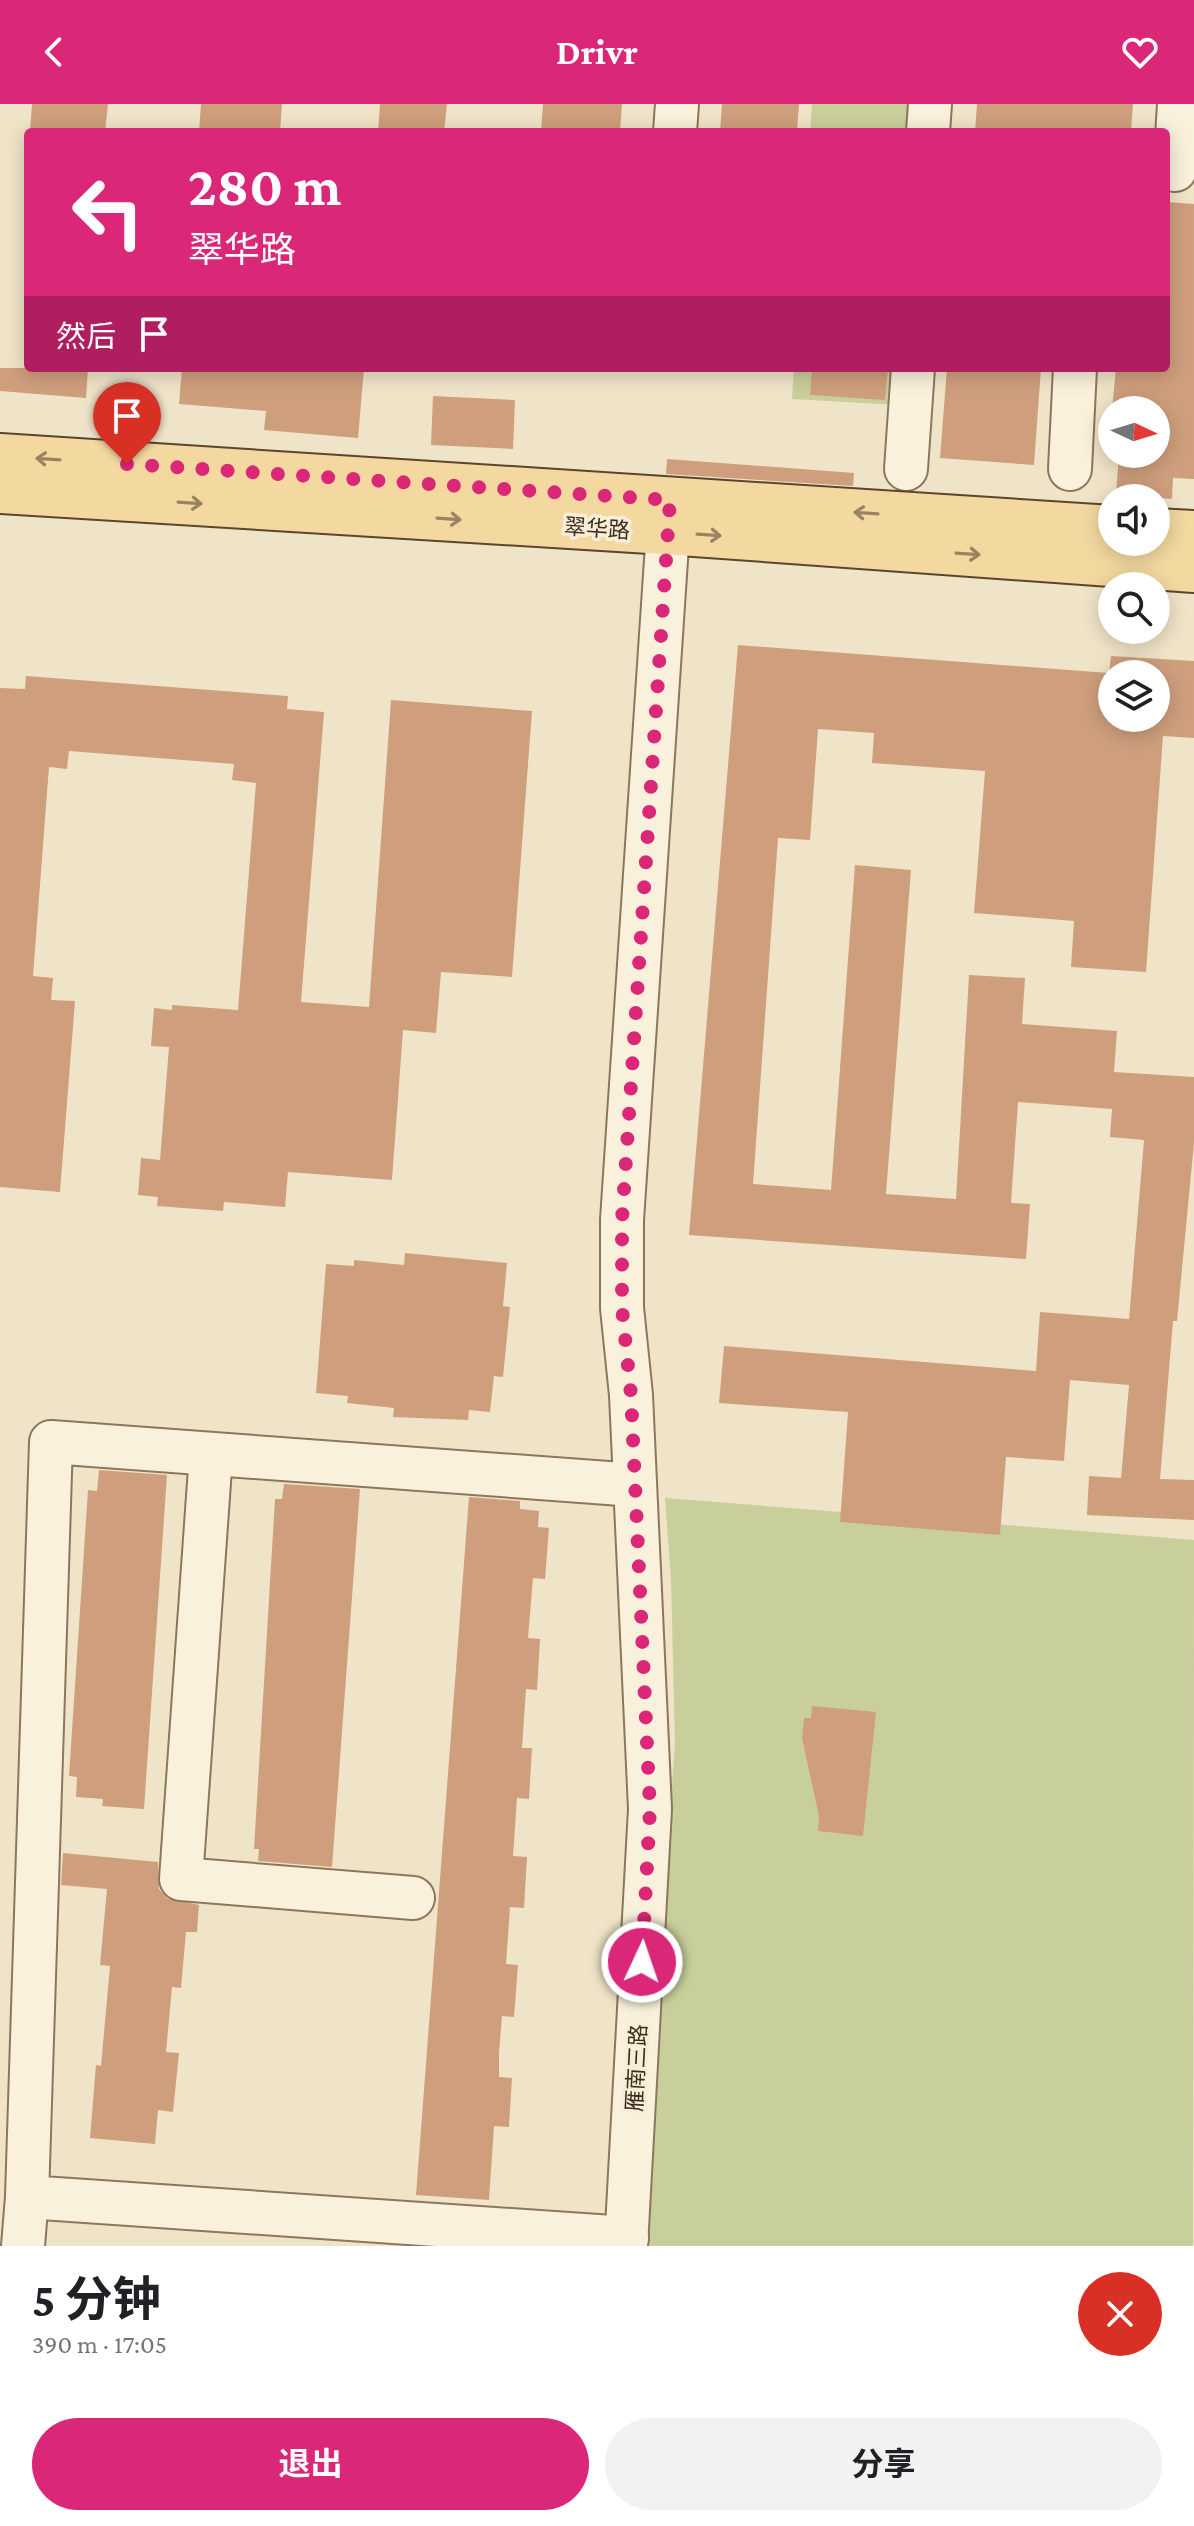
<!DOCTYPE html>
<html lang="zh">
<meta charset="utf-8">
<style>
:root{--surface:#fff;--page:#f2f2f2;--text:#202124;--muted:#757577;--accent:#db2777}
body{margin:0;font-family:"Crimson Pro","Noto Sans SC",serif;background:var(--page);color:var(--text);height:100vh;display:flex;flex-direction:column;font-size:30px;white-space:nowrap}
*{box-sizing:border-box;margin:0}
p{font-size:26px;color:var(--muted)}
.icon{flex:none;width:44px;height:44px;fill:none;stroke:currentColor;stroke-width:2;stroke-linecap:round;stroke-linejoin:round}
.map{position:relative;height:2142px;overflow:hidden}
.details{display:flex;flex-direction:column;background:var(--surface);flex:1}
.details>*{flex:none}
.top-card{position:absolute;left:24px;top:24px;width:1146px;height:244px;border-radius:8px;box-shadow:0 4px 20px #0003;background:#db2777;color:#fff;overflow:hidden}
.needle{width:52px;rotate:94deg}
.buttons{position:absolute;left:1098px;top:292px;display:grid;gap:16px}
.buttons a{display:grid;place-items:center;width:72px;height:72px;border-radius:50%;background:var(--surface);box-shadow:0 4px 20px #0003;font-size:40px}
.pin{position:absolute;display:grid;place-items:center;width:68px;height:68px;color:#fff;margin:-82px -34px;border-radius:50% 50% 50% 0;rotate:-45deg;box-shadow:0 0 8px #0007}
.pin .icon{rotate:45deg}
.me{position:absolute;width:88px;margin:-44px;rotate:3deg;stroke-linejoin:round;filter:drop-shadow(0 0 6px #0008)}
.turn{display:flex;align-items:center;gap:28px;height:168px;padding:0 32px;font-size:36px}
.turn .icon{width:104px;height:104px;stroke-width:2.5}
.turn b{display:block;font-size:56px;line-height:68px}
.then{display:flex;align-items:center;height:76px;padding:0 32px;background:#0003;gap:16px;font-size:30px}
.round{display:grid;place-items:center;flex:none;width:84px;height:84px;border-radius:42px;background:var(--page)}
.overview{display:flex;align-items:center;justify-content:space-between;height:136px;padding:0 32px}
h1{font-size:48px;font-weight:700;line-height:60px}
.action{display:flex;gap:16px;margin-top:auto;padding:16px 32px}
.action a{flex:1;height:92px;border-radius:48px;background:var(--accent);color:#fff;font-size:32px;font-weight:700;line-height:92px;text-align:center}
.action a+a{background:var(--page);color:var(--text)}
header{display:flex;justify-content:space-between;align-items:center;height:104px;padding:0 32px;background:var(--accent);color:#fff;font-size:36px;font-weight:700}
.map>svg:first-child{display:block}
.green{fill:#c9cf9b}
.building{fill:#cf9f7d;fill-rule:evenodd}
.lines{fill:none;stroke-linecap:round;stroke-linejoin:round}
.minor-casing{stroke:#8d765c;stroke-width:46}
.major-casing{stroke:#5b4430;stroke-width:48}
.minor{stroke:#faf1dc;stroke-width:42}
.major{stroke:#f3d9a0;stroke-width:44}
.oneway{stroke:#988460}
.route{stroke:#db2777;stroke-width:14;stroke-dasharray:0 25.2}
.labels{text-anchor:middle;stroke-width:7;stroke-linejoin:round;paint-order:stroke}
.street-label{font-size:22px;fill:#3d2e20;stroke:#f7eed8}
</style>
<header><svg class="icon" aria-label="back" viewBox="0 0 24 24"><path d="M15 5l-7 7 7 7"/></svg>Drivr<svg class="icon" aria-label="heart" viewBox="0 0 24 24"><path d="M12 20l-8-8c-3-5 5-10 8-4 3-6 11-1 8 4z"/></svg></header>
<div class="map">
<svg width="1194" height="2142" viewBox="0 0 1194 2142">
<rect width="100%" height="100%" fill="#f0e4c8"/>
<!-- green -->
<g class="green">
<polygon points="812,0 917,0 915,28 810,28"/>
<polygon points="794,264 899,264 897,301 792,295"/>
<polygon points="665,1394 1194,1436 1193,2142 643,2142 660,1829 675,1642 671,1475"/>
</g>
<!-- building -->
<g class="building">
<polygon points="32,0 108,0 105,28 30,28"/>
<polygon points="201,0 282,0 280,28 199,28"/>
<polygon points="380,0 447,0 444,28 378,28"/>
<polygon points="543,0 622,0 620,28 541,28"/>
<polygon points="722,0 799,0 797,28 720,28"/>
<polygon points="977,0 1133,0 1131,28 975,28"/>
<polygon points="1166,98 1194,100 1194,375 1173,374 1172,395 1116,390 1119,350 1156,350 1156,306 1112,306 1116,264 1166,264"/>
<polygon points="0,264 88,264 86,294 0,287"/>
<polygon points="182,264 364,264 358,334 264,326 266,307 179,300"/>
<polygon points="812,264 888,264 885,296 810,291"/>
<polygon points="947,264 1041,264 1034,361 940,354"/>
<polygon points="433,292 515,296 513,345 431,341"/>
<polygon points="667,355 854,369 853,382 666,370"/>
<path d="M738 541 1109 569 1111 552 1194 557V634L1163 632 1146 868 1071 863 1074 817 974 809 985 667 872 659 874 629 818 625 810 736 778 734 753 1080 831 1086 855 761 911 766 886 1090 956 1095 969 871 1025 874 1022 920 1117 927 1114 968 1194 973V1039L1177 1217H1173L1160 1375 1194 1376V1416L1087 1411 1089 1372 1121 1374 1129 1281 1070 1276 1064 1357 1006 1353 1000 1431 840 1418 848 1308 719 1299 724 1242 1036 1267 1040 1208 1129 1215 1144 1036 1110 1033 1112 1005 1018 998 1011 1099 1030 1100 1026 1155 689 1131ZM1112 570H1156V614H1112Z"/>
<polygon points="26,572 288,592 287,605 324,608 301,898 369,903 391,596 532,607 512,873 441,868 436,929 403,926 392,1076 288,1068 285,1103 224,1098 223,1107 157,1102 158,1093 138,1091 141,1054 160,1056 169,943 151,942 154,904 172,906 172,901 238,906 256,679 232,676 234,660 69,647 67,665 49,663 33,872 53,874 51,896 75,897 60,1088 0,1083 0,584 25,585"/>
<polygon points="405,1149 507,1159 503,1202 510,1203 503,1273 494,1272 490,1308 469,1306 468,1316 393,1313 394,1304 347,1299 348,1292 316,1289 326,1160 354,1162 354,1156 404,1161"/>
<polygon points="99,1366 167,1371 144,1705 102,1702 103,1695 76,1693 77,1673 69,1672 88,1386 97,1387"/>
<polygon points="284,1380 360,1385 332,1763 258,1757 259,1745 254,1745 275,1395 282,1395"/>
<polygon points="469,1393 520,1397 520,1405 539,1407 538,1423 549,1424 545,1475 533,1474 528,1534 540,1535 537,1586 526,1585 522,1644 532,1644 529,1695 517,1694 513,1752 527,1753 524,1804 510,1803 506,1860 518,1861 514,1913 502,1912 499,1949 499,1973 512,1974 509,2023 494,2022 489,2096 416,2091"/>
<polygon points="812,1602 876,1608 863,1732 818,1727 819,1712 802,1634 804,1614 811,1614"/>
<polygon points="63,1749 158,1758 159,1785 167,1794 199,1801 197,1828 186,1828 181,1884 172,1883 166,1948 179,1949 173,2008 158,2006 155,2040 90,2034 96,1961 101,1962 110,1862 100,1861 107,1785 61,1781"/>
</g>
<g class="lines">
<!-- minor casing -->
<g class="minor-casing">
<g id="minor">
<polyline points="675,28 677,0"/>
<polyline points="928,28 930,0"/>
<polyline points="1175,66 1179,0"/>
<polyline points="906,365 913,264"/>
<polyline points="1070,365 1075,264"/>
<polyline points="211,1350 181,1775 413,1794"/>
<polyline points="627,2134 27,2093 51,1338 635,1381"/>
<polyline points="23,2142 27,2093"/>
<polyline points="626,2142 650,1705 631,1291 622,1204 622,1116 670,396"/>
</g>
</g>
<!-- major casing -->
<g class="major-casing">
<g id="major">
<polyline points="0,352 1112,424"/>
<polyline points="0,387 666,428 1194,466"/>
<polyline points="1156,427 1194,429"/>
</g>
</g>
<!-- minor -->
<use href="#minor" class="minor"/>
<!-- major -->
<use href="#major" class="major"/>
</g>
<!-- one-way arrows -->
<defs><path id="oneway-shaft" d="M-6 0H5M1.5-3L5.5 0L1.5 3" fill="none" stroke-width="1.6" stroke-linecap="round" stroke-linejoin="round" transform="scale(2)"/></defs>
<g class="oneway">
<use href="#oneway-shaft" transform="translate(48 355) rotate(-176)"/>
<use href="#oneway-shaft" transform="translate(190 399) rotate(4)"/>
<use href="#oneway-shaft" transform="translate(866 409) rotate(-176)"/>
<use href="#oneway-shaft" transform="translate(449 415) rotate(4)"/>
<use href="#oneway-shaft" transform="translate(709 431) rotate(4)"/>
<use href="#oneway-shaft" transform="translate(968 450) rotate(4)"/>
</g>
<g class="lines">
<!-- route -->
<polyline class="route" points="127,360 670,396 622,1116 622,1204 631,1291 650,1705 642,1858"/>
</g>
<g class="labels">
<!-- street labels -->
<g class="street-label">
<text transform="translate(597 424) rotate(4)" y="8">翠华路</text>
<text transform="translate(636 1964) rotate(-87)" y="8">雁南三路</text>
</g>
</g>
</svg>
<div class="buttons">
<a><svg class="needle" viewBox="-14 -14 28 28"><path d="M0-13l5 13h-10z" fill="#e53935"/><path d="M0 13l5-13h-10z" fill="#757577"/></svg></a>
<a><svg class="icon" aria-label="sound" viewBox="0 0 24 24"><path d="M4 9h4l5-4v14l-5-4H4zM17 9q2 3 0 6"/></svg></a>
<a><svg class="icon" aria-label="search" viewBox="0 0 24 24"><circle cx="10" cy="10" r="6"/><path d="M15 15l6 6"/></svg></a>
<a><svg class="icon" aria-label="layers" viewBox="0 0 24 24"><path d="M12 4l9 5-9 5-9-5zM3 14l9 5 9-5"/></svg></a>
</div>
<div class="pin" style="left:127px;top:360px;background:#d93025"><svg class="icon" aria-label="arrive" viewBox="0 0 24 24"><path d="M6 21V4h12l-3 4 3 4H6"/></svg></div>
<svg class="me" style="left:642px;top:1858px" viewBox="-20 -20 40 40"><circle r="17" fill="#db2777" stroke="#fff" stroke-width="3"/><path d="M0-11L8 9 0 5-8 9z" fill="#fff"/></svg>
<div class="top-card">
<div class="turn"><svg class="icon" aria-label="left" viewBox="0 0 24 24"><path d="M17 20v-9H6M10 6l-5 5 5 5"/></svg><div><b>280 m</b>翠华路</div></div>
<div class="then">然后<svg class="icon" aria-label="arrive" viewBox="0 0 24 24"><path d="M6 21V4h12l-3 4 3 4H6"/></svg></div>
</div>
</div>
<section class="details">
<div class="overview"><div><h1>5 分钟</h1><p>390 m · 17:05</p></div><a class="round" style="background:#d93025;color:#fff"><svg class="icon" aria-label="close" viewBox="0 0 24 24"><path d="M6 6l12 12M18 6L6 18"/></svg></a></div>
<div class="action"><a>退出</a><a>分享</a></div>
</section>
